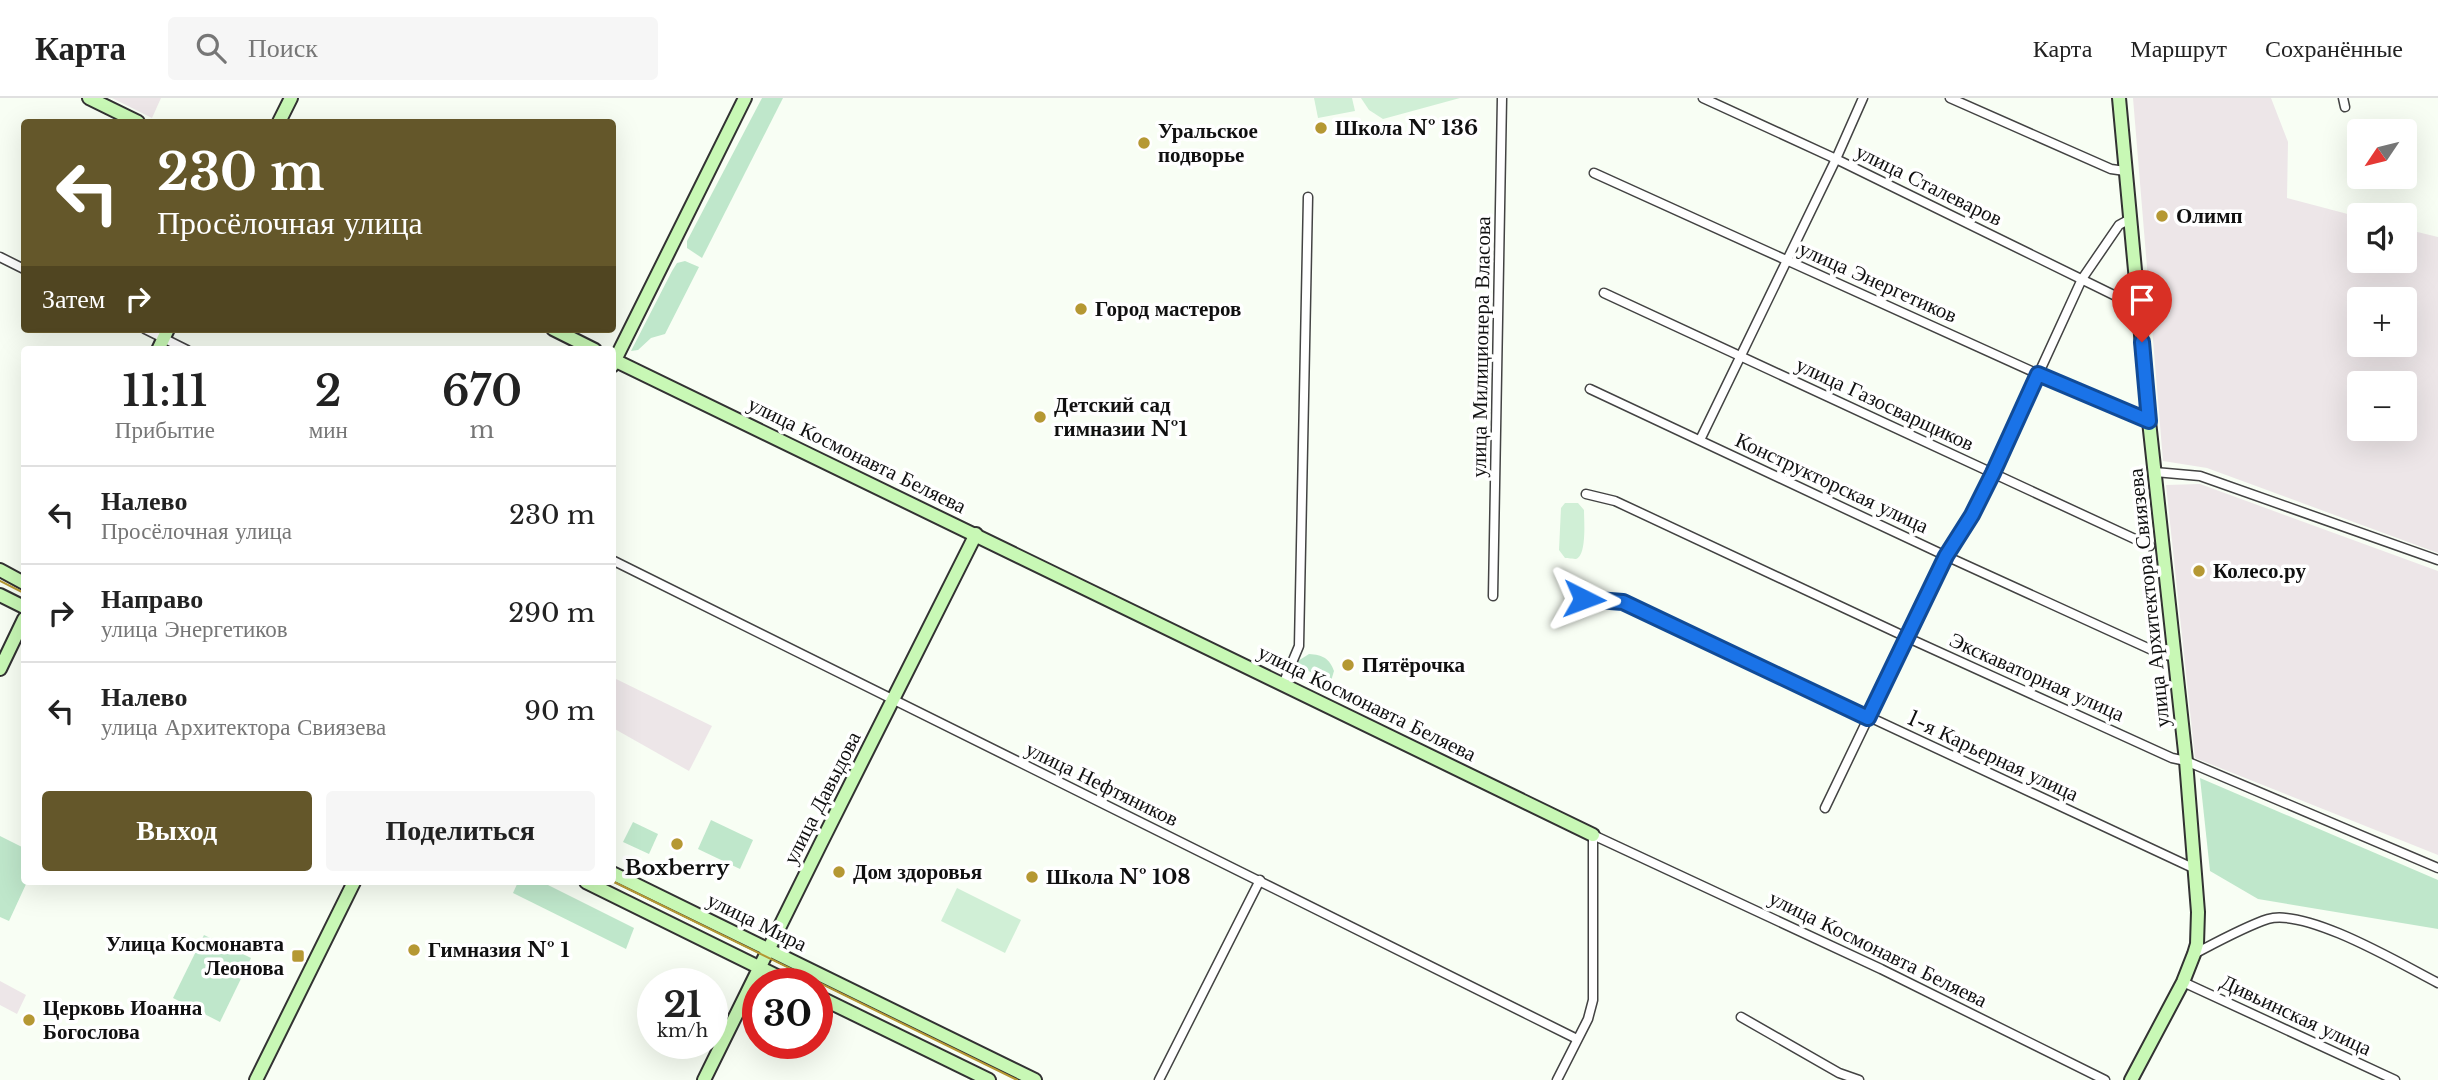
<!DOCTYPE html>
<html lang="ru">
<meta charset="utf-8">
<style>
:root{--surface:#fff;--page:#f6f6f6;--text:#222;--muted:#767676;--line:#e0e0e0;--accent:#64572a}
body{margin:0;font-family:"Libre Baskerville",serif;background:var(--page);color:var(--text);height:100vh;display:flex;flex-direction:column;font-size:26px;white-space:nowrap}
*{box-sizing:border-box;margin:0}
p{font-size:23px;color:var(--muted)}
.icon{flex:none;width:38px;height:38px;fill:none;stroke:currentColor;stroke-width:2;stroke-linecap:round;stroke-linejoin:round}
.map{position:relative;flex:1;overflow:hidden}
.details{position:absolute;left:21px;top:248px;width:595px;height:539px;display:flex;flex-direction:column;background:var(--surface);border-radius:7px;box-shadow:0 7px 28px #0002}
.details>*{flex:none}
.top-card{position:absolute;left:21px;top:21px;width:595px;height:214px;border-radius:7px;box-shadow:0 7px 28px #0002;background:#64572a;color:#fff;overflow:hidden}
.needle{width:46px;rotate:235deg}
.buttons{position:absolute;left:2347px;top:21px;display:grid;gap:14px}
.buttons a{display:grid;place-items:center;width:70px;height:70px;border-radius:7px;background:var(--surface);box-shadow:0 7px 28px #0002;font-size:35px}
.speed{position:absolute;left:637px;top:870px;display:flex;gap:14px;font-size:35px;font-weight:700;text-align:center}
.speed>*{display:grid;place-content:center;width:91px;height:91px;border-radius:50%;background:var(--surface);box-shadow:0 7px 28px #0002;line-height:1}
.speed small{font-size:18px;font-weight:400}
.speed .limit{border:10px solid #d22;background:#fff;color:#111}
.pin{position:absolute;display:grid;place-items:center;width:60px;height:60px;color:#fff;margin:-72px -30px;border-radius:50% 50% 50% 0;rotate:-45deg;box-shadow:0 0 7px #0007}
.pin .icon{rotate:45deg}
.me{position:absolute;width:77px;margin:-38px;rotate:93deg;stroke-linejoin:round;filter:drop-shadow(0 0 5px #0008)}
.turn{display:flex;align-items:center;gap:24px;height:147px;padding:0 21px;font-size:32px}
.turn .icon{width:91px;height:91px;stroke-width:2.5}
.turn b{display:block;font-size:49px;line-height:60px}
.then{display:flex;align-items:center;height:66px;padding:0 21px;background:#0003;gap:14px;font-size:26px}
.eta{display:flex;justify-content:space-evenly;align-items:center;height:119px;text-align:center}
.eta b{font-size:42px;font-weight:600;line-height:49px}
.primary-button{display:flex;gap:14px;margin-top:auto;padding:14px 21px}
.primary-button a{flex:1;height:80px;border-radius:7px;background:var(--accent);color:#fff;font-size:28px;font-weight:600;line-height:80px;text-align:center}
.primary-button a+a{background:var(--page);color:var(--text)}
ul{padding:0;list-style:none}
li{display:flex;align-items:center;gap:21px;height:98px;padding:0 21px;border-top:2px solid var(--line)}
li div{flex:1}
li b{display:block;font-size:26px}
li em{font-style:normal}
header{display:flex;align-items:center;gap:42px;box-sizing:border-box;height:98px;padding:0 35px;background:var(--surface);border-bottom:2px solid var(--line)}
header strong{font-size:33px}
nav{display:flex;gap:38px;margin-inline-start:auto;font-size:24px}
.search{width:490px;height:63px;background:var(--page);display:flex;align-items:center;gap:18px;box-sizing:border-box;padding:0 24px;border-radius:7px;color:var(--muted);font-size:26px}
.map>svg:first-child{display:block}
.industrial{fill:#ede6e8;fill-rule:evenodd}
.green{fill:#bfe7cb}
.pitch{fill:#d0efd6}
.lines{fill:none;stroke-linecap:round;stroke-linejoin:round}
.street-casing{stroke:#434343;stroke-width:11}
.secondary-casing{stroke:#323232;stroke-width:16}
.street{stroke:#fff;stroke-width:8}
.secondary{stroke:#c8f8b5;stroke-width:12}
.tram{stroke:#b59833;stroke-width:2}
.route-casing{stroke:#114b97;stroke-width:18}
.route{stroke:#1a73e8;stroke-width:12}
.poi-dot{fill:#b59833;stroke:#fff;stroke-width:2.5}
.labels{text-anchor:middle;stroke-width:7;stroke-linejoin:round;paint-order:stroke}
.poi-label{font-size:21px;font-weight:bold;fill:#101010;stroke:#fff;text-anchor:start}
.street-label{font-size:21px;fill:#101010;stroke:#fff}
</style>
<header>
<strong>Карта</strong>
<div class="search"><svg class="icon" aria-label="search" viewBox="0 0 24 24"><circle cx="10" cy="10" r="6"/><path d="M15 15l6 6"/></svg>Поиск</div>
<nav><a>Карта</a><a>Маршрут</a><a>Сохранённые</a></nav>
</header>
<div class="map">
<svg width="2438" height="982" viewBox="0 0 2438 982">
<rect width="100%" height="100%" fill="#f8fef4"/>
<!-- industrial -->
<g class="industrial">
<polygon points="112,0 161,0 152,20"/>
<path d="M2133 0H2271L2288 44 2287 100 2359 119V163H2404L2405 131 2438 139V455L2207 370 2163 363ZM2359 201H2404V247H2359ZM2359 285H2404V331H2359Z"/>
<polygon points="2200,386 2438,473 2438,757 2195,660 2166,387"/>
<polygon points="612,579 712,628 689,673 613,630"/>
<polygon points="0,883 26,897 17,916 0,907"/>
</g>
<!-- green -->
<g class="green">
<polygon points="762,0 783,0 702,160 687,150 687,143"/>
<polygon points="685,163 699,169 665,236 651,240 638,252 631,253 672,173 677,165"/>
<path d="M1309 556C1323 557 1329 560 1334 573L1331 583 1297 568 1298 563Z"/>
<polygon points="2200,680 2438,782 2438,831 2258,801 2210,773"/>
<polygon points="711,722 753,742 740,771 698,751"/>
<polygon points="633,724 658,736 649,756 623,744"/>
<polygon points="0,738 24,750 24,784 27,784 9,823 0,819"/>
<polygon points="518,784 542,784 634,830 626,851 513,795"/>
<polygon points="204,837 251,860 220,924 173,900"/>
</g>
<!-- pitch -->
<g class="pitch">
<polygon points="1314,0 1352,0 1355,13 1318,20"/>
<polygon points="1361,0 1460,0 1383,21 1369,12"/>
<path d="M1565 405H1578L1584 412C1584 423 1587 457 1576 461 1574 461 1567 460 1565 460L1559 452 1561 410Z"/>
<polygon points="957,790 1021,822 1005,855 941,823"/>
</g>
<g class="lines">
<!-- street casing -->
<g class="street-casing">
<g id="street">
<polyline points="1703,0 1836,61 2130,205 2138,206"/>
<polyline points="1950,0 2111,71 2125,73"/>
<polyline points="2343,0 2345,9"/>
<polyline points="1594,75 2038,276 2149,323"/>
<polyline points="0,159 24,171"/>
<polyline points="1604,195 2150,448"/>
<polyline points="145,231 187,252"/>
<polyline points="1590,291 1946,458 2163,557 2175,558"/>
<polyline points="1700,342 1836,61 1863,0"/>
<polyline points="2155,374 2200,378 2438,462"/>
<polyline points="1586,396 1615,403 1906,539 2172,660 2186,663 2438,770"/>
<path d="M612 462C933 624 1256 780 1577 941"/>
<polyline points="1493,498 1502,0"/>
<polyline points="1584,501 1623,504 2195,771"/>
<polyline points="1283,586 1299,548 1308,99"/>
<polyline points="1825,710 1946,458 1972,417 1993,375 2082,181 2119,127 2130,121"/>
<path d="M2194 856C2215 845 2246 828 2268 821 2307 810 2401 866 2438 885"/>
<polyline points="2183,884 2395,982"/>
<polyline points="1741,919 1839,975 1859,982"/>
<polyline points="1159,982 1260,782"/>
<polyline points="1557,982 1588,921 1593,902 1593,737 1881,871 2105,982"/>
</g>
</g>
<!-- secondary casing -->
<g class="secondary-casing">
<g id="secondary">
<polyline points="89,0 138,24"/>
<polyline points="2119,0 2149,323 2186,663 2198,814 2197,846 2194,856 2183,884 2131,982"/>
<polyline points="279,24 291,0"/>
<polyline points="553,231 595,252"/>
<polyline points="158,252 168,231"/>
<polyline points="612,261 1593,737"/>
<polyline points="612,268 745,0"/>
<polyline points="0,472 24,485"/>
<polyline points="0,497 24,509"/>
<polyline points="0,571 24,521"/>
<polyline points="612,775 1035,982"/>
<polyline points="586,784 793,886"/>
<polyline points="817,898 989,982"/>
<polyline points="256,982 354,784"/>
<polyline points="704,982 820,747 976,436"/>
</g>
</g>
<!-- street -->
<use href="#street" class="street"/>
<!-- secondary -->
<use href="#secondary" class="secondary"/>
<!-- tram -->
<g class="tram">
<polyline points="0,483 24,495"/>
<polyline points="612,783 1017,982"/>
</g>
</g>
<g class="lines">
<!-- route casing -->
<g class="route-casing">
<polyline id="route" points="1584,501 1623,504 1868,620 1946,458 1972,417 1993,375 2038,276 2149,323 2142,244"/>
</g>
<!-- route -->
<use href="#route" class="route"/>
</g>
<!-- markers -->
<g class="poi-dot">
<circle cx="1321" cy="30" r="7"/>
<circle cx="1144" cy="45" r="7"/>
<circle cx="2162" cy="118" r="7"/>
<circle cx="1081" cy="211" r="7"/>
<circle cx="1040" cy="319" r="7"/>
<circle cx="2199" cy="473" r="7"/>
<circle cx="1348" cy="567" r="7"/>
<circle cx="677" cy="746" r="7"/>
<circle cx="839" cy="774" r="7"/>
<circle cx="1032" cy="779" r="7"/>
<circle cx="414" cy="852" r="7"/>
<rect x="291" y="851" width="14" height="14" rx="3.5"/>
<circle cx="29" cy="922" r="7"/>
</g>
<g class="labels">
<!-- poi labels -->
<g class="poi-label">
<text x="1335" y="37">Школа № 136</text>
<text x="1158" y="40">Уральское<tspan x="1158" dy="24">подворье</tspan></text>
<text x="2176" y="125">Олимп</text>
<text x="1095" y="218">Город мастеров</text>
<text x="1054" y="314">Детский сад<tspan x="1054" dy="24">гимназии №1</tspan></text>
<text x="2213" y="480">Колесо.ру</text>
<text x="1362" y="574">Пятёрочка</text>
<text x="677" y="777" text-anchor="middle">Boxberry</text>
<text x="853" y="781">Дом здоровья</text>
<text x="1046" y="786">Школа № 108</text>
<text x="284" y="853" text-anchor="end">Улица Космонавта<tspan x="284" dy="24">Леонова</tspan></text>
<text x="428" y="859">Гимназия № 1</text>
<text x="43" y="917">Церковь Иоанна<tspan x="43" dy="24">Богослова</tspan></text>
</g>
<!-- street labels -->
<g class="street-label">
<text transform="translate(1929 87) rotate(26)" y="7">улица Сталеваров</text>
<text transform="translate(1878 184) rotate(24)" y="7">улица Энергетиков</text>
<text transform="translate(1481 249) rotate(-89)" y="7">улица Милиционера Власова</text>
<text transform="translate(1885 306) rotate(25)" y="7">улица Газосварщиков</text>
<text transform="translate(857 357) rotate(26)" y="7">улица Космонавта Беляева</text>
<text transform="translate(1832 385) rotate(25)" y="7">Конструкторская улица</text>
<text transform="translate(2149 500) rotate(-96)" y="7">улица Архитектора Свиязева</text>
<text transform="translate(2037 579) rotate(24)" y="7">Экскаваторная улица</text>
<text transform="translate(1367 605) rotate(26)" y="7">улица Космонавта Беляева</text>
<text transform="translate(1993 658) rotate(25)" y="7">1-я Карьерная улица</text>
<text transform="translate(1102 686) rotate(26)" y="7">улица Нефтяников</text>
<text transform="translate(822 700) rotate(-63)" y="7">улица Давыдова</text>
<text transform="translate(757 824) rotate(26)" y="7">улица Мира</text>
<text transform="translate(1878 851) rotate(26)" y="7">улица Космонавта Беляева</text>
<text transform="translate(2296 917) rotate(25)" y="7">Дивьинская улица</text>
</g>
</g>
</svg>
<div class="buttons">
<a><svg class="needle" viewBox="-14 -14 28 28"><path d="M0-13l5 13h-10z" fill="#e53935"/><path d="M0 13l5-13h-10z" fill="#767676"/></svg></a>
<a><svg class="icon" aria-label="sound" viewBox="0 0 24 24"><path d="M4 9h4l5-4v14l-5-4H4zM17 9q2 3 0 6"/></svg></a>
<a>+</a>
<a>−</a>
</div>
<div class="speed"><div>21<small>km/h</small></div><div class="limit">30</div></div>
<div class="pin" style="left:2142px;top:244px;background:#d93025"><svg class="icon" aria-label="arrive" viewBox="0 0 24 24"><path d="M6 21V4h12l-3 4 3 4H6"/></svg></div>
<svg class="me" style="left:1584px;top:501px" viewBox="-20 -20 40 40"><path d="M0-17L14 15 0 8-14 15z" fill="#1a73e8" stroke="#fff" stroke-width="4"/></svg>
<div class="top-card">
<div class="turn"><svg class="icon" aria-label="left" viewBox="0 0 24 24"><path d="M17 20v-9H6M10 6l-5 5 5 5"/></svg><div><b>230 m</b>Просёлочная улица</div></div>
<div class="then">Затем<svg class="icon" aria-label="right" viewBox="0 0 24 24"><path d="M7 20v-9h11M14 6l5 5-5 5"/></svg></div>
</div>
<section class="details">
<div class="eta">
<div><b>11:11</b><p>Прибытие</p></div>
<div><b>2</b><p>мин</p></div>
<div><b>670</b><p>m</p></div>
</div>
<ul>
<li><svg class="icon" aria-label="left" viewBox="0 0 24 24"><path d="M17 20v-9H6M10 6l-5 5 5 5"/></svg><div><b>Налево</b><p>Просёлочная улица</p></div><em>230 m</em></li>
<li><svg class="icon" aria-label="right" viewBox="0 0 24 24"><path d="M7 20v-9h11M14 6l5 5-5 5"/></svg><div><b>Направо</b><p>улица Энергетиков</p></div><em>290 m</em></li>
<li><svg class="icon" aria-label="left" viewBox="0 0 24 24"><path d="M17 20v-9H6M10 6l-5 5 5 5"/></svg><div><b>Налево</b><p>улица Архитектора Свиязева</p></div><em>90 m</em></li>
</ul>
<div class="primary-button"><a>Выход</a><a>Поделиться</a></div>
</section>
</div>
